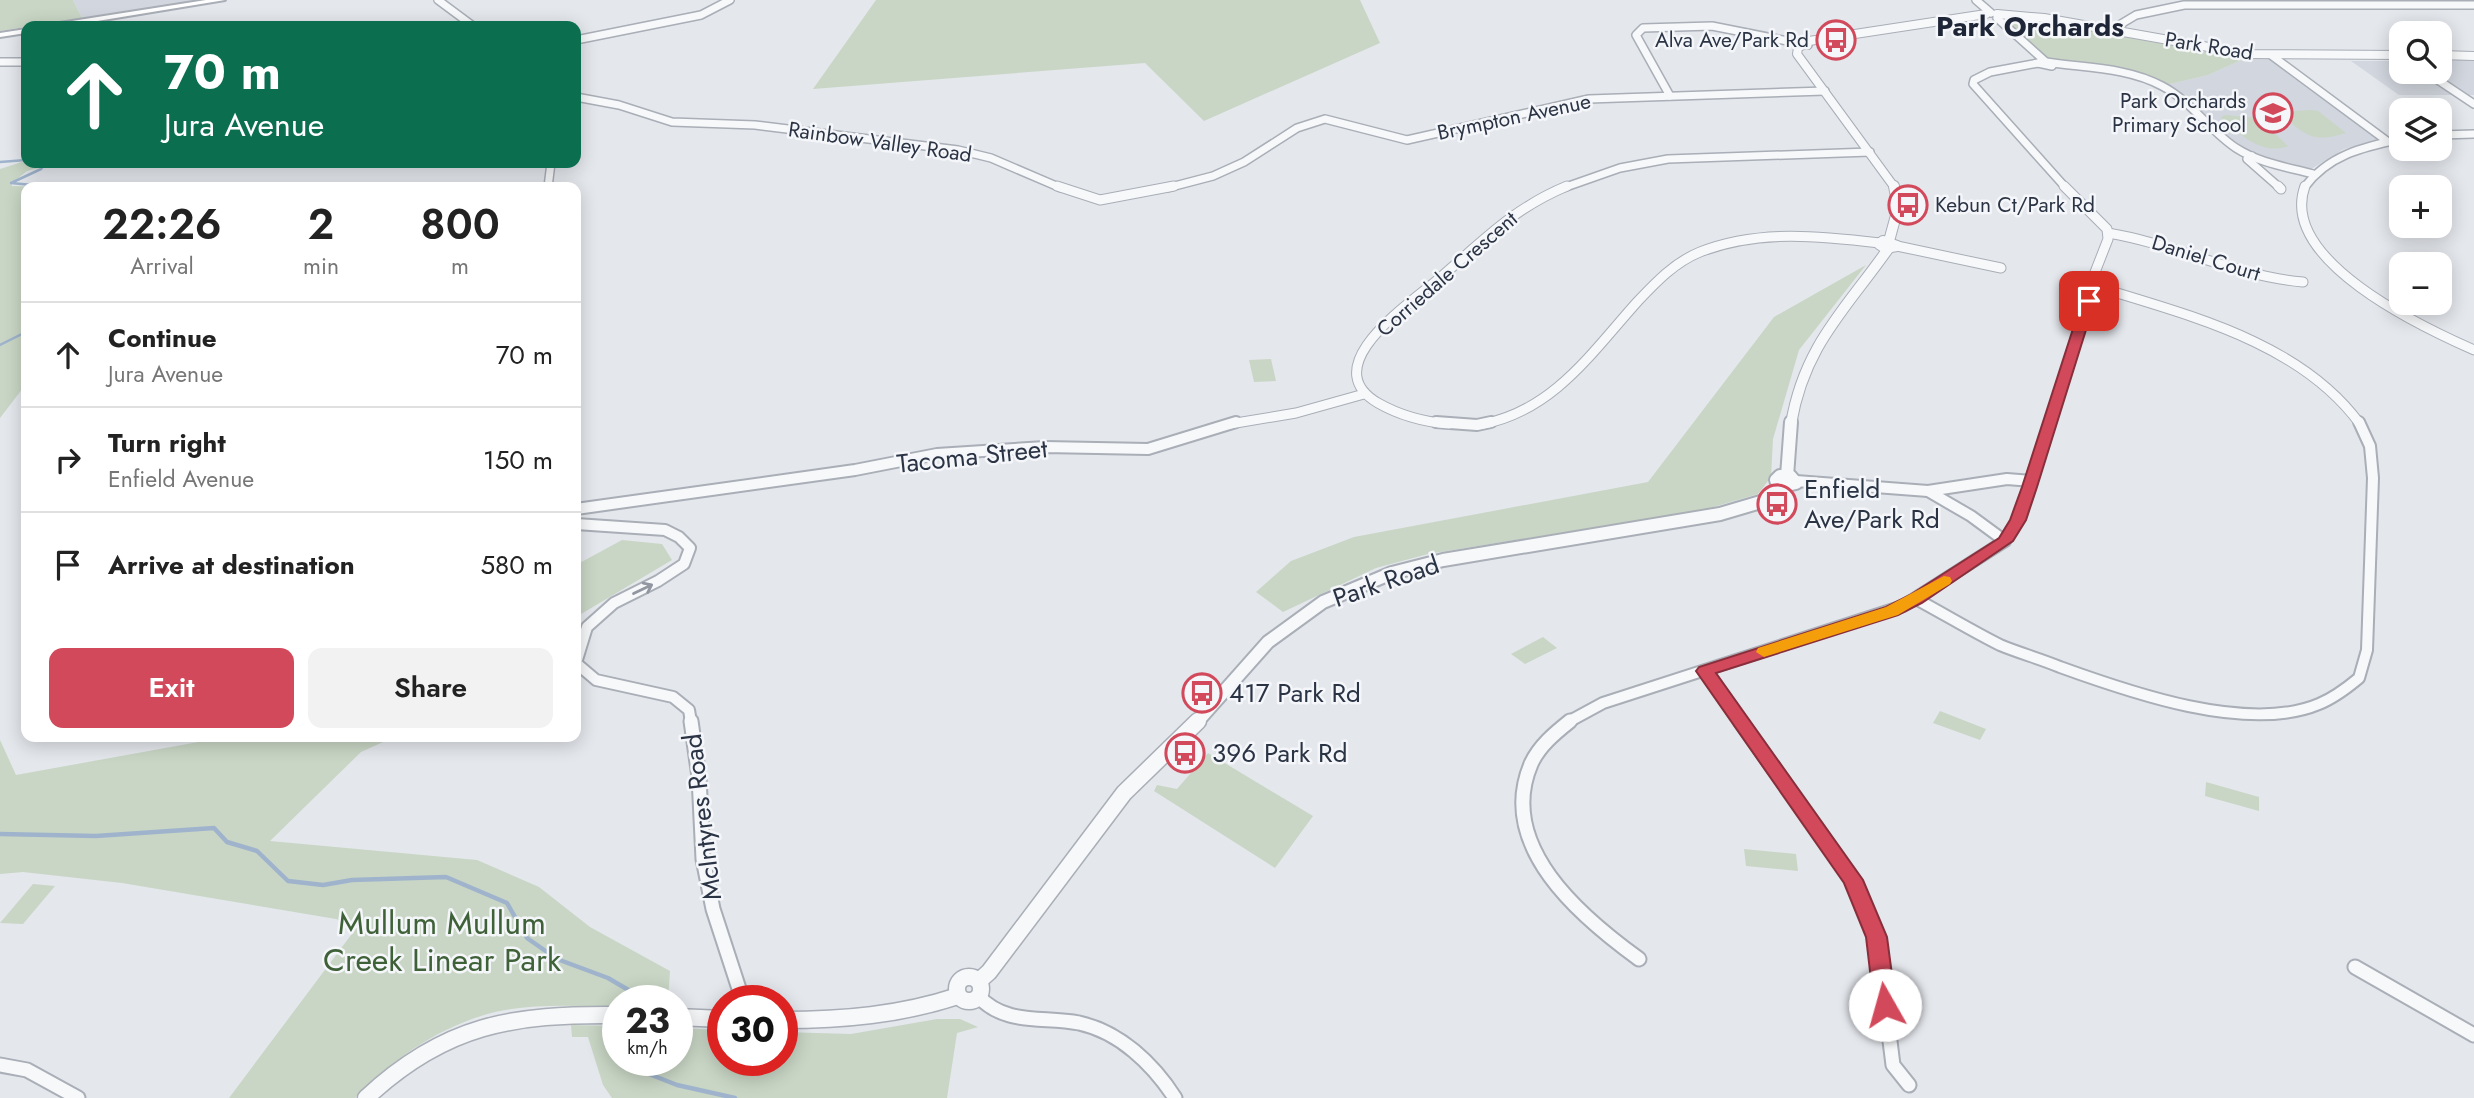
<!DOCTYPE html>
<meta charset="utf-8">
<style>
:root{--surface:#fff;--page:#f2f2f2;--text:#222;--muted:#767676;--line:#e0e0e0;--accent:#d1495b}
body{margin:0;font-family:Jost,sans-serif;background:var(--page);color:var(--text);height:100vh;display:flex;flex-direction:column;font-size:26px;white-space:nowrap}
*{box-sizing:border-box;margin:0}
p{font-size:23px;color:var(--muted)}
.icon{flex:none;width:38px;height:38px;fill:none;stroke:currentColor;stroke-width:2;stroke-linecap:round;stroke-linejoin:round}
.map{position:relative;flex:1;overflow:hidden}
.side{position:absolute;left:21px;top:182px;width:560px;height:560px;display:flex;flex-direction:column;background:var(--surface);border-radius:14px;box-shadow:0 4px 18px #0003}
.side>*{flex:none}
.guide{position:absolute;left:21px;top:21px;width:560px;height:147px;border-radius:14px;box-shadow:0 4px 18px #0003;background:#0b6e4f;color:#fff;overflow:hidden}
.fabs{position:absolute;left:2389px;top:21px;display:grid;gap:14px}
.fabs a{display:grid;place-items:center;width:63px;height:63px;border-radius:14px;background:var(--surface);box-shadow:0 4px 18px #0003;font-size:35px}
.speed{position:absolute;left:602px;top:985px;display:flex;gap:14px;font-size:35px;font-weight:700;text-align:center}
.speed>*{display:grid;place-content:center;width:91px;height:91px;border-radius:50%;background:var(--surface);box-shadow:0 4px 18px #0003;line-height:1}
.speed small{font-size:18px;font-weight:400}
.speed .limit{border:10px solid #d22;background:#fff;color:#111}
.pin{position:absolute;display:grid;place-items:center;width:60px;height:60px;color:#fff;margin:-30px;border-radius:14px;box-shadow:0 4px 10px #0006}
.me{position:absolute;width:77px;margin:-38px;rotate:353deg;stroke-linejoin:round;filter:drop-shadow(0 0 5px #0008)}
.turn{display:flex;align-items:center;gap:24px;height:147px;padding:0 28px;font-size:32px}
.turn .icon{width:91px;height:91px;stroke-width:2.5}
.turn b{display:block;font-size:49px;line-height:60px}
.eta{display:flex;justify-content:space-evenly;align-items:center;height:119px;text-align:center}
.eta b{font-size:42px;font-weight:600;line-height:49px}
.primary-button{display:flex;gap:14px;margin-top:auto;padding:14px 28px}
.primary-button a{flex:1;height:80px;border-radius:14px;background:var(--accent);color:#fff;font-size:28px;font-weight:600;line-height:80px;text-align:center}
.primary-button a+a{background:var(--page);color:var(--text)}
ul{padding:0;list-style:none}
li{display:flex;align-items:center;gap:21px;height:105px;padding:0 28px;border-top:2px solid var(--line)}
li div{flex:1}
li b{display:block;font-size:26px}
li em{font-style:normal}
.map>svg:first-child{display:block}
.built{fill:#d2d6de}
.green{fill:#c9d6c5}
.lines{fill:none;stroke-linecap:round;stroke-linejoin:round}
.stream-far1{stroke:#9fb4cc;stroke-width:2.5}
.stream{stroke:#9fb4cc;stroke-width:4.5}
.minor-far3-casing{stroke:#a9aeb7;stroke-width:10}
.minor-far2-casing{stroke:#a9aeb7;stroke-width:11}
.minor-far1-casing{stroke:#a9aeb7;stroke-width:14}
.minor-casing{stroke:#a9aeb7;stroke-width:17}
.tertiary-far3-casing{stroke:#a9aeb7;stroke-width:10}
.tertiary-far2-casing{stroke:#a9aeb7;stroke-width:12}
.tertiary-far1-casing{stroke:#a9aeb7;stroke-width:16}
.tertiary-casing{stroke:#a9aeb7;stroke-width:19}
.secondary-casing{stroke:#a9aeb7;stroke-width:4}
.minor-far3{stroke:#f7f8fa;stroke-width:7}
.minor-far2{stroke:#f7f8fa;stroke-width:9}
.minor-far1{stroke:#f7f8fa;stroke-width:10}
.minor{stroke:#f7f8fa;stroke-width:13}
.tertiary-far3{stroke:#f7f8fa;stroke-width:8}
.tertiary-far2{stroke:#f7f8fa;stroke-width:10}
.tertiary-far1{stroke:#f7f8fa;stroke-width:12}
.tertiary{stroke:#f7f8fa;stroke-width:16}
.secondary{fill:#fff;fill-rule:evenodd}
.oneway{stroke:#9196a0}
.route{fill:#d1495b;stroke:#882f3b;stroke-width:2}
.slow{fill:#f59e0b}
.labels{text-anchor:middle;stroke-width:5;stroke-linejoin:round;paint-order:stroke}
.far-poi-label{font-size:21px;fill:#2b3445;stroke:#f4f6f9;text-anchor:end}
.far-street-label{font-size:21px;fill:#2b3445;stroke:#f4f6f9}
.street-label{font-size:26px;fill:#2b3445;stroke:#f4f6f9}
.poi-label{font-size:26px;fill:#2b3445;stroke:#f4f6f9;text-anchor:start}
.far-district-label{font-size:28px;font-weight:bold;fill:#1d2536;stroke:#f4f6f9}
.near-park-label{font-size:32px;fill:#3f6138;stroke:#f4f6f9}
</style>
<div class="map">
<svg width="2474" height="1098" viewBox="0 0 2474 1098">
<rect width="100%" height="100%" fill="#e4e7ec"/>
<!-- built -->
<g class="built">
<polygon points="73,0 203,0 82,18"/>
<polygon points="2244,59 2273,59 2378,139 2344,149 2311,169 2270,161 2240,148 2166,85 2208,75"/>
<polygon points="2440,60 2474,60 2474,95 2399,95 2351,61 2401,61 2401,72 2440,72"/>
</g>
<!-- green -->
<g class="green">
<polygon points="0,0 73,0 82,18 0,31"/>
<polygon points="876,0 1360,0 1380,43 1204,121 1145,63 813,89"/>
<polygon points="2003,20 2034,20 2244,59 2208,75 2166,85 2149,78 2047,61"/>
<path d="M2311 110 2318 111 2346 133C2309 144 2306 134 2277 112Z"/>
<path d="M2225 115 2258 118 2288 146C2263 156 2241 135 2223 120L2221 117Z"/>
<polygon points="25,161 42,163 43,167 27,171 12,183 12,186 48,187 26,187 26,384 0,418 0,169"/>
<polygon points="1866,265 1799,350 1773,439 1771,477 1758,494 1703,510 1428,554 1376,568 1283,612 1256,592 1291,561 1354,537 1648,482 1774,317"/>
<polygon points="1271,359 1276,381 1254,382 1249,360"/>
<polygon points="622,540 662,544 672,560 576,617 576,565"/>
<polygon points="1543,637 1557,648 1525,664 1511,654"/>
<polygon points="1940,711 1986,729 1980,740 1933,723"/>
<path d="M226 737H394L361 752 270 841 477 860 539 887 590 927 670 971 668 1001H618V1007C578 1006 534 1003 495 1012 442 1025 392 1059 355 1098H229L357 927 336 919 122 883 23 872 0 874V740L16 775Z"/>
<polygon points="1208,753 1313,816 1275,868 1154,791 1157,785 1177,789"/>
<polygon points="2206,782 2259,797 2259,811 2205,796"/>
<polygon points="1744,849 1796,854 1798,871 1746,866"/>
<polygon points="33,884 55,886 23,924 0,923"/>
<polygon points="937,1019 960,1019 978,1027 957,1033 947,1098 612,1098 603,1085 588,1037 572,1037 571,1025 618,1026 618,1060 677,1060 677,1028 723,1030 723,1060 782,1060 782,1032 851,1034"/>
</g>
<g class="lines">
<!-- stream-far1 -->
<g class="stream-far1">
<polyline points="0,162 26,160"/>
<polyline points="46,163 41,169 11,183 54,187"/>
<polyline points="0,345 26,332"/>
</g>
<!-- stream -->
<g class="stream">
<polyline points="0,834 96,836 214,828 227,842 257,851 288,881 323,885 352,880 446,877 507,903 527,938 557,959 608,978 637,995 637,1001"/>
<polyline points="641,1060 644,1072 677,1085 735,1098"/>
</g>
<!-- minor-far3 casing -->
<g class="minor-far3-casing">
<g id="minor-far3">
<polyline points="438,0 473,26"/>
<polyline points="1976,0 1991,13"/>
<polyline points="1997,18 2046,62"/>
<polyline points="2111,30 2136,15 2184,5 2474,5"/>
<polyline points="576,40 701,15 730,0"/>
<polyline points="2271,55 2387,141"/>
<polyline points="0,62 26,62"/>
<polyline points="2038,63 1990,72 1974,80 1973,84 2066,188"/>
<path d="M2049 63 2052 66 2038 63 2046 62C2084 68 2127 67 2162 86 2191 101 2209 130 2236 148 2259 163 2287 167 2313 174"/>
<polyline points="2426,72 2474,104"/>
<polyline points="1670,96 1636,35 1643,28 1712,26 1808,45"/>
<polyline points="576,97 619,105 672,122 755,125 958,150 991,158 1061,188"/>
<polyline points="2440,135 2474,134"/>
<polyline points="2252,156 2247,159 2280,188"/>
<polyline points="548,187 551,163"/>
<polyline points="1167,188 1213,176 1244,162 1297,128 1325,119 1407,140 1589,99 1825,91"/>
<polyline points="1563,188 1620,168 1668,159 1870,152"/>
<path d="M2304 188C2328 155 2363 147 2401 139"/>
</g>
</g>
<!-- minor-far2 casing -->
<g class="minor-far2-casing">
<g id="minor-far2">
<polyline points="1057,186 1100,200 1174,186"/>
<polyline points="2064,186 2107,229 2108,239 2090,285"/>
<polyline points="2278,186 2281,189"/>
<path d="M2305 186C2278 260 2422 327 2474 350"/>
<path d="M2108 233C2175 244 2235 276 2303 282"/>
<polyline points="1897,246 2001,268"/>
<path d="M2101 288C2191 316 2301 343 2360 424"/>
<polyline points="1230,424 1296,413 1364,394"/>
<path d="M1449 424C1425 422 1399 415 1378 403 1313 365 1414 301 1442 276 1484 240 1514 208 1567 186"/>
<path d="M1483 424C1554 410 1592 352 1638 301 1656 282 1675 262 1700 252 1758 229 1821 236 1880 243"/>
<polyline points="2049,424 2089,301 2097,292"/>
</g>
</g>
<!-- minor-far1 casing -->
<g class="minor-far1-casing">
<g id="minor-far1">
<polyline points="1436,422 1477,425 1491,422"/>
<polyline points="1796,481 1928,491 2007,479 2032,481"/>
<polyline points="1928,491 1971,516 2005,541"/>
<polyline points="576,509 855,470 937,454 1045,447 1148,449 1236,422"/>
<polyline points="576,524 665,530 679,537 690,548 684,564 658,581 614,603 587,627 576,663 596,680 673,697 689,710 691,722"/>
<path d="M1916 599C1944 614 1972 631 2000 645 2019 653 2041 659 2060 667 2129 692 2248 734 2319 704 2334 698 2347 688 2359 678L2367 650 2373 478 2370 446 2359 422"/>
<polyline points="1705,671 1741,722"/>
<polyline points="1568,722 1603,703 1903,606 2005,541 2018,520 2050,422"/>
</g>
</g>
<!-- minor casing -->
<g class="minor-casing">
<g id="minor">
<polyline points="691,721 699,777 703,859 713,909 743,1001"/>
<path d="M1570 721C1555 733 1539 746 1531 764 1496 846 1581 917 1639 959"/>
<polyline points="1740,721 1853,880 1877,937 1893,1065 1909,1085"/>
<polyline points="2355,967 2474,1035"/>
<path d="M978 996C1006 1026 1042 1016 1079 1023 1120 1032 1153 1064 1175 1098"/>
<polyline points="0,1065 27,1070 78,1098"/>
</g>
</g>
<!-- tertiary-far3 casing -->
<g class="tertiary-far3-casing">
<g id="tertiary-far3">
<polyline points="1997,14 2044,18 2248,54 2401,55"/>
<polyline points="2440,55 2474,56"/>
<polyline points="1895,188 1797,54 1798,48 1809,41 1986,14"/>
</g>
</g>
<!-- tertiary-far2 casing -->
<g class="tertiary-far2-casing">
<g id="tertiary-far2">
<polygon points="1883,241 1897,246 1885,248 1879,244"/>
<polyline points="1889,241 1898,208 1894,186"/>
<path d="M1791 424C1804 346 1845 310 1888 249"/>
</g>
</g>
<!-- tertiary-far1 casing -->
<g class="tertiary-far1-casing">
<g id="tertiary-far1">
<polygon points="1780,476 1790,476 1796,483 1783,486 1776,480"/>
<polyline points="1787,476 1791,422"/>
<polyline points="1197,722 1268,642 1323,602 1392,573 1443,560 1720,514 1764,501 1783,486"/>
</g>
</g>
<!-- tertiary casing -->
<g class="tertiary-casing">
<g id="tertiary">
<circle cx="969" cy="989" r="12"/>
<polyline points="980,980 989,972 1124,793 1198,721"/>
<polyline points="677,1017 723,1019"/>
<path d="M782 1020C843 1020 900 1015 958 996"/>
<path d="M366 1098C445 1024 513 1014 618 1015"/>
</g>
</g>
<!-- secondary casing -->
<g class="secondary-casing">
<g id="secondary">
<polygon points="206,0 225,0 67,26 49,26 53,24"/>
<polygon points="26,29 26,33 0,37 0,33"/>
</g>
</g>
<!-- minor-far3 -->
<use href="#minor-far3" class="minor-far3"/>
<!-- minor-far2 -->
<use href="#minor-far2" class="minor-far2"/>
<!-- minor-far1 -->
<use href="#minor-far1" class="minor-far1"/>
<!-- minor -->
<use href="#minor" class="minor"/>
<!-- tertiary-far3 -->
<use href="#tertiary-far3" class="tertiary-far3"/>
<!-- tertiary-far2 -->
<use href="#tertiary-far2" class="tertiary-far2"/>
<!-- tertiary-far1 -->
<use href="#tertiary-far1" class="tertiary-far1"/>
<!-- tertiary -->
<use href="#tertiary" class="tertiary"/>
<!-- secondary -->
<use href="#secondary" class="secondary"/>
</g>
<!-- one-way arrows -->
<defs><path id="oneway-shaft" d="M-6 0H5M1.5-3L5.5 0L1.5 3" fill="none" stroke-width="1.6" stroke-linecap="round" stroke-linejoin="round" transform="scale(1.75)"/></defs>
<use class="oneway" href="#oneway-shaft" transform="translate(643 589) rotate(-26)"/>
<!-- route -->
<polygon class="route" points="2089,297 2095,301 2037,487 2026,520 2013,541 1922,603 1898,615 1716,673 1863,880 1887,937 1896,1005 1892,1012 1885,1014 1877,1012 1874,1005 1866,937 1844,883 1696,671 1699,667 1886,607 1910,595 1999,538 2010,520 2022,487 2082,301"/>
<!-- slow -->
<polygon class="slow" points="1944,576 1950,577 1952,581 1950,584 1898,615 1764,657 1756,652 1758,648 1886,607"/>
<!-- icons -->
<defs>
<g id="bus-ring" transform="scale(2.0125)"><circle r="9.5" fill="#f4f6f9" stroke="#d1495b" stroke-width="1.5"/><path d="M-5-6H5V4H4V6H2V4H-2V6H-4V4H-5ZM-3.5-4V0h7V-4ZM-3.5 1.2v1.5H-2V1.2ZM2 1.2v1.5H3.5V1.2Z" fill="#d1495b"/></g>
<g id="school-ring" transform="scale(2.0125)"><circle r="9.5" fill="#f4f6f9" stroke="#d1495b" stroke-width="1.5"/><path d="M0-5L7-2L0 1L-7-2ZM-4 1L0 2.5L4 1V4Q0 6-4 4Z" fill="#d1495b"/></g>
</defs>
<g fill-rule="evenodd">
<use href="#bus-ring" x="1836" y="40"/>
<use href="#school-ring" x="2273" y="113"/>
<use href="#bus-ring" x="1908" y="205"/>
<use href="#bus-ring" x="1777" y="504"/>
<use href="#bus-ring" x="1202" y="693"/>
<use href="#bus-ring" x="1185" y="753"/>
</g>
<g class="labels">
<!-- far-poi labels -->
<g class="far-poi-label">
<text x="1809" y="47">Alva Ave/Park Rd</text>
<text x="2246" y="108">Park Orchards<tspan x="2246" dy="24">Primary School</tspan></text>
<text x="1935" y="212" text-anchor="start">Kebun Ct/Park Rd</text>
</g>
<!-- far-street labels -->
<g class="far-street-label">
<text transform="translate(2209 46) rotate(9)" y="7">Park Road</text>
<text transform="translate(1514 117) rotate(-12)" y="7">Brympton Avenue</text>
<text transform="translate(880 142) rotate(8)" y="7">Rainbow Valley Road</text>
<text transform="translate(2206 258) rotate(17)" y="7">Daniel Court</text>
<text transform="translate(1447 274) rotate(-41)" y="7">Corriedale Crescent</text>
</g>
<!-- street labels -->
<g class="street-label">
<text transform="translate(972 456) rotate(-6)" y="9">Tacoma Street</text>
<text transform="translate(1386 581) rotate(-19)" y="9">Park Road</text>
<text transform="translate(702 817) rotate(-97)" y="9">McIntyres Road</text>
</g>
<!-- poi labels -->
<g class="poi-label">
<text x="1804" y="498">Enfield<tspan x="1804" dy="30">Ave/Park Rd</tspan></text>
<text x="1229" y="702">417 Park Rd</text>
<text x="1212" y="762">396 Park Rd</text>
</g>
<!-- far-district labels -->
<g class="far-district-label">
<text x="2030" y="36">Park Orchards</text>
</g>
<!-- near-park labels -->
<g class="near-park-label">
<text x="442" y="934">Mullum Mullum<tspan x="442" dy="37">Creek Linear Park</tspan></text>
</g>
</g>
</svg>
<div class="fabs">
<a><svg class="icon" aria-label="search" viewBox="0 0 24 24"><circle cx="10" cy="10" r="6"/><path d="M15 15l6 6"/></svg></a>
<a><svg class="icon" aria-label="layers" viewBox="0 0 24 24"><path d="M12 4l9 5-9 5-9-5zM3 14l9 5 9-5"/></svg></a>
<a>+</a>
<a>−</a>
</div>
<div class="speed"><div>23<small>km/h</small></div><div class="limit">30</div></div>
<div class="pin" style="left:2089px;top:301px;background:#d93025"><svg class="icon" aria-label="arrive" viewBox="0 0 24 24"><path d="M6 21V4h12l-3 4 3 4H6"/></svg></div>
<svg class="me" style="left:1885px;top:1005px" viewBox="-20 -20 40 40"><circle r="19" fill="#fff"/><path d="M0-13L10 11 0 6-10 11z" fill="#d1495b"/></svg>
<div class="guide">
<div class="turn"><svg class="icon" aria-label="ahead" viewBox="0 0 24 24"><path d="M12 20V5M6 11l6-6 6 6"/></svg><div><b>70 m</b>Jura Avenue</div></div>
</div>
<section class="side">
<div class="eta">
<div><b>22:26</b><p>Arrival</p></div>
<div><b>2</b><p>min</p></div>
<div><b>800</b><p>m</p></div>
</div>
<ul>
<li><svg class="icon" aria-label="ahead" viewBox="0 0 24 24"><path d="M12 20V5M6 11l6-6 6 6"/></svg><div><b>Continue</b><p>Jura Avenue</p></div><em>70 m</em></li>
<li><svg class="icon" aria-label="right" viewBox="0 0 24 24"><path d="M7 20v-9h11M14 6l5 5-5 5"/></svg><div><b>Turn right</b><p>Enfield Avenue</p></div><em>150 m</em></li>
<li><svg class="icon" aria-label="arrive" viewBox="0 0 24 24"><path d="M6 21V4h12l-3 4 3 4H6"/></svg><div><b>Arrive at destination</b></div><em>580 m</em></li>
</ul>
<div class="primary-button"><a>Exit</a><a>Share</a></div>
</section>
</div>
